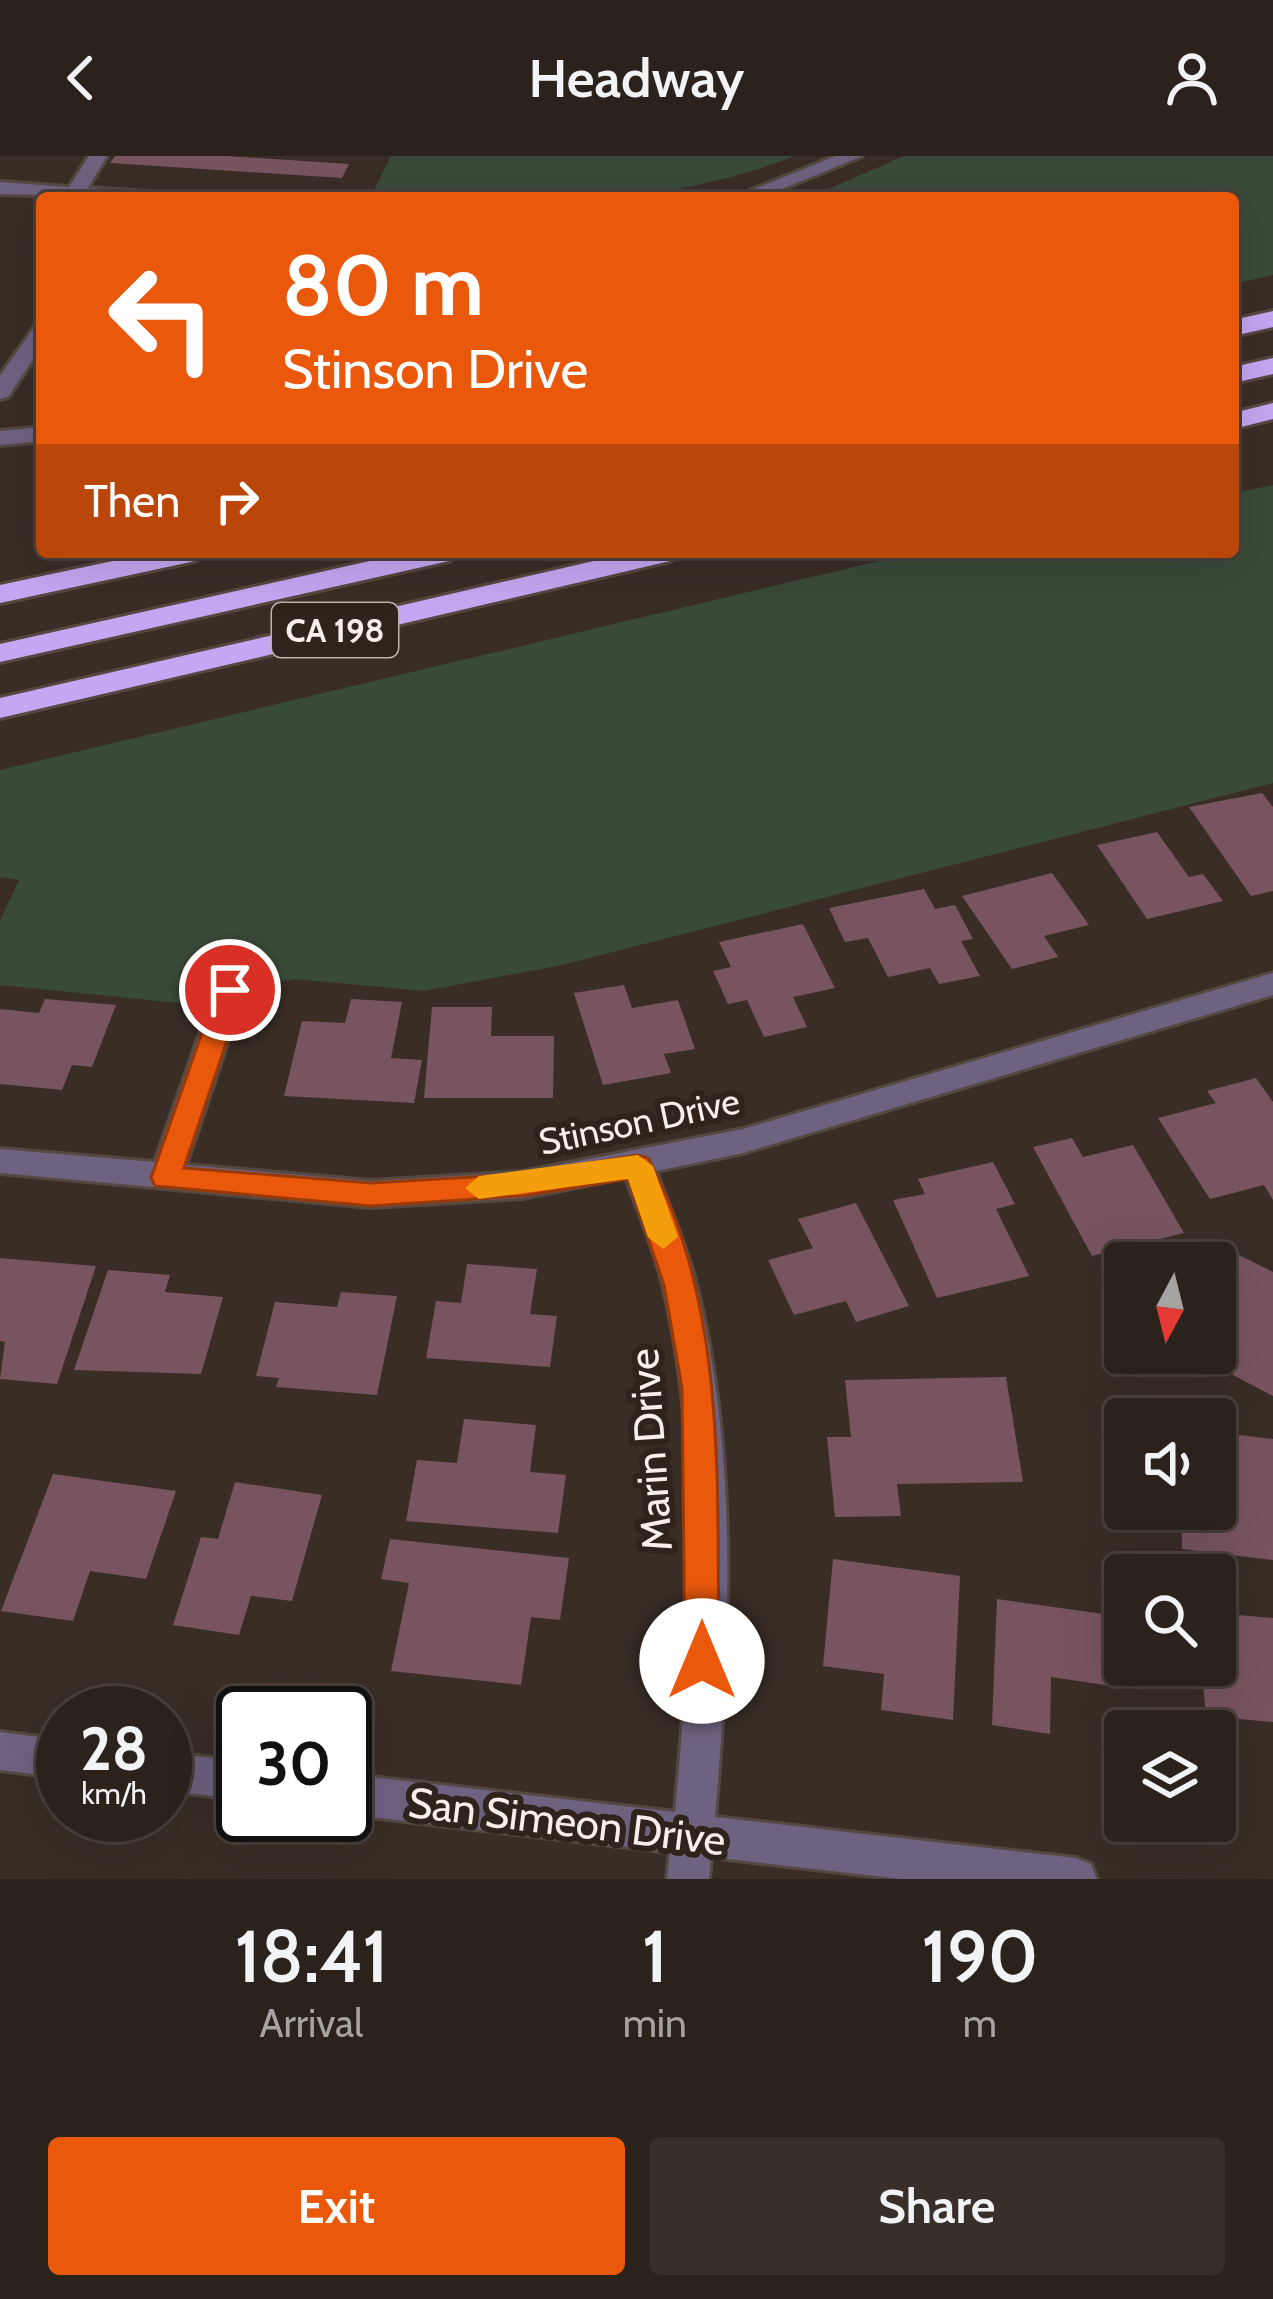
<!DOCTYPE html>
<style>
:root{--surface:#2c221c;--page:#382f29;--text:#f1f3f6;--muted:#a6a4a3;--line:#483f3b;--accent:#ea580c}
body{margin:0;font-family:Cabin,sans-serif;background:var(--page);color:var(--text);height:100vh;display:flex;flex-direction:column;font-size:45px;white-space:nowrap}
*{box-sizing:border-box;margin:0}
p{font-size:39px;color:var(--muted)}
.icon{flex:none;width:66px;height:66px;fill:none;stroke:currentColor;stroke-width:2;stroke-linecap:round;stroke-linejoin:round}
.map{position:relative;height:1723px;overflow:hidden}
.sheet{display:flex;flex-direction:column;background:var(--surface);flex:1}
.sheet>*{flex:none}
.banner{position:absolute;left:36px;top:36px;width:1203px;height:366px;border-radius:12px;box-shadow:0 12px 48px #0002,0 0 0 3px var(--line);background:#ea580c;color:#fff;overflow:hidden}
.needle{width:78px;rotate:187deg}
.tools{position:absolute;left:1104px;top:1086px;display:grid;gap:24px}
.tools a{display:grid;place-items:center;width:132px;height:132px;border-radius:12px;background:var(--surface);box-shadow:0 12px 48px #0002,0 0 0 3px var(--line);font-size:60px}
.speed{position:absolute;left:36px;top:1530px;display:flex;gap:24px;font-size:60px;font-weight:700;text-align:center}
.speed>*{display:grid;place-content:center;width:156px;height:156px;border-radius:50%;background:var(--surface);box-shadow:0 12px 48px #0002,0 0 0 3px var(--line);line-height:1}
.speed small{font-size:30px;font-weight:400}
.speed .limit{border:6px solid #111;border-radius:18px;background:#fff;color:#111}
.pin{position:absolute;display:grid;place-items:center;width:102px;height:102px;color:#fff;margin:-51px;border:6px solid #fff;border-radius:50%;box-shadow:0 3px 12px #0007}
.me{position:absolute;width:132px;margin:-66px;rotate:0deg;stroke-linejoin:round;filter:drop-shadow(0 0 9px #0008)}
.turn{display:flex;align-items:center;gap:42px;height:252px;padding:0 48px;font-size:54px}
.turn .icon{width:156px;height:156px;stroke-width:2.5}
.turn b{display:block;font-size:84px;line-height:102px}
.then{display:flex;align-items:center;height:114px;padding:0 48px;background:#0003;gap:24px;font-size:45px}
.eta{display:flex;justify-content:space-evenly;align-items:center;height:204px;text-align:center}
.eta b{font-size:72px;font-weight:600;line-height:84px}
.primary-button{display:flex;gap:24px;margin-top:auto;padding:24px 48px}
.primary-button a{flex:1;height:138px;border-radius:12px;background:var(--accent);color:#fff;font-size:48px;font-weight:600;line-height:138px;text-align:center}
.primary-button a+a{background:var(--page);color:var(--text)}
header{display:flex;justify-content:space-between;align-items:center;height:156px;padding:0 48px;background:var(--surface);font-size:54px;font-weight:600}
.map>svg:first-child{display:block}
.green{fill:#3a4a38}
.building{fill:#785461}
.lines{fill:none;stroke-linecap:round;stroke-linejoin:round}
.minor-casing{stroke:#554841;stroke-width:6}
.highway-casing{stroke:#554841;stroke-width:6}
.minor{fill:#6e6281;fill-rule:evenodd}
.highway{fill:#c5a6f2;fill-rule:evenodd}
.route{fill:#ea580c;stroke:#983908;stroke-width:3}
.slow{fill:#f59e0b}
.labels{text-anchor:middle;stroke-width:12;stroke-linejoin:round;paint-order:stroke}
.shield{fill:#2f231c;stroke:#bcb2ac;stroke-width:3}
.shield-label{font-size:33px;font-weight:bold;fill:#f8efea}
.street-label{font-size:36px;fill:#f8efea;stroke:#2f231c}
.near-street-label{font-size:42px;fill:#f8efea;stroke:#2f231c}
</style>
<header><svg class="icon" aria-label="back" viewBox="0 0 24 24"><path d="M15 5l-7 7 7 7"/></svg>Headway<svg class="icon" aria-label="person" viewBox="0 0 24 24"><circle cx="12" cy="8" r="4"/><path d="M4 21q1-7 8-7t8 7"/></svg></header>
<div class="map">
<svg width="1273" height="1723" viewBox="0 0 1273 1723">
<rect width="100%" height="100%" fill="#3a2d26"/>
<!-- green -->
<g class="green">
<path d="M391 0H794C662 54 513 47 372 38Z"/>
<polygon points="904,0 1273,0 1273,119 1233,128 1233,42 808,42"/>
<polygon points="1273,329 1273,627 562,809 424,835 295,823 179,847 0,829 0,765 19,724 0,721 0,614 917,396 1233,396 1233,337"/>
</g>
<!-- building -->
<g class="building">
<polygon points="115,0 226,0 349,8 342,22 110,7"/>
<polygon points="1262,637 1273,651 1273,735 1251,740 1189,651"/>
<polygon points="1157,676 1189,721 1203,718 1223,745 1147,763 1097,689"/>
<polygon points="1052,717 1089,769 1044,780 1058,801 1012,813 962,740"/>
<polygon points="924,733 935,753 955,749 973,783 961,785 980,820 939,828 930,812 888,821 868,782 845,786 829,752"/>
<polygon points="803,768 835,832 793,841 807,871 764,881 747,844 728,848 713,815 731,811 719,786"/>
<polygon points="624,829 632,852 678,844 695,893 664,898 671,917 603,929 574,837"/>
<polygon points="45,843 116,849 92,911 72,909 62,934 0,928 0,853 39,857"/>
<polygon points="351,843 402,846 391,902 422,904 414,947 284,940 302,865 345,867"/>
<polygon points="432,851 492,851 491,880 554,880 553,942 424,942"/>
<polygon points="1256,922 1273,946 1273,1044 1264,1029 1210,1043 1158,962 1216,947 1207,935"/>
<polygon points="1072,982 1083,1001 1133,989 1184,1077 1092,1100 1033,991"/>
<polygon points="993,1006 1015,1048 996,1053 1029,1120 937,1142 893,1044 925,1038 918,1023"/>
<polygon points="856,1047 909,1150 856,1166 846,1145 794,1159 768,1104 813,1092 798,1063"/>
<polygon points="1231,1095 1273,1116 1273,1240 1191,1197 1215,1197 1215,1107 1193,1107 1200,1097 1222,1108"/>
<polygon points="0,1102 96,1110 57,1228 0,1223 5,1186 0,1185"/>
<polygon points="467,1108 537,1113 530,1158 557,1160 550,1211 426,1202 436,1145 461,1147"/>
<polygon points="108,1114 170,1119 165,1136 223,1141 201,1218 74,1214"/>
<polygon points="341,1136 397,1140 377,1239 276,1231 279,1222 256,1220 275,1146 337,1151"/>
<polygon points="1006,1221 1023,1326 897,1328 901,1360 835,1361 827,1281 851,1281 845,1224"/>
<polygon points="464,1263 536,1269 530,1316 566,1319 558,1377 406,1365 417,1304 457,1307"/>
<polygon points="1215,1276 1273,1283 1273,1404 1182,1393 1181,1353 1215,1353"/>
<polygon points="53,1318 176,1335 146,1423 90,1415 73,1465 1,1455"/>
<polygon points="235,1326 322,1339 292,1445 251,1440 239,1479 173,1469 201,1381 218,1383"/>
<polygon points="390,1383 569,1402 560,1464 531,1461 521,1529 391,1515 409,1427 381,1423"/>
<polygon points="833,1403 960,1420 953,1564 881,1554 884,1518 823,1510"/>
<polygon points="997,1443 1125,1461 1125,1532 1051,1521 1050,1578 992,1569"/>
<polygon points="1215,1457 1273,1462 1273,1566 1206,1560 1201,1509 1215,1509"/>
</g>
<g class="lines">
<!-- minor casing -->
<g class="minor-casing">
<g id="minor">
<polygon points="89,0 107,0 88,32 149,36 159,42 0,38 0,26 69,31"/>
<polygon points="836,0 862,0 760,42 732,42"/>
<polygon points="42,168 42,190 8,241 0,243 0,220 35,170"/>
<polygon points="42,271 42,285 0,289 0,275"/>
<path d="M1273 817V839L743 997 656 1015C669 1052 686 1089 696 1128 739 1299 730 1486 715 1661L1076 1702 1091 1708 1097 1723H901L711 1701 709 1723H667L670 1696 345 1658V1618L675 1656C691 1483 704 1296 662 1125 653 1089 638 1055 626 1021L522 1042 371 1051 0 1017V993L155 1006 215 834 230 823 245 834 186 1009 371 1025 522 1016 743 973Z"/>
<polygon points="0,1576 63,1584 63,1622 0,1614"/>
<polygon points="165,1596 243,1606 243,1644 165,1634"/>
</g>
</g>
<!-- highway casing -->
<g class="highway-casing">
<g id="highway">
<polygon points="1273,155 1273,171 1233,180 1233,164"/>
<polygon points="1273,202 1273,218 1233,227 1233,211"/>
<polygon points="1273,247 1273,263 1233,273 1233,257"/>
<polygon points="155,396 209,396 195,405 0,447 0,429"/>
<polygon points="410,396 463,396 449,405 0,506 0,488"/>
<polygon points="633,396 684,396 670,405 0,562 0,542"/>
</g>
</g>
<!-- minor -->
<use href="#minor" class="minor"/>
<!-- highway -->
<use href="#highway" class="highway"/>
</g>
<!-- route -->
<path class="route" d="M230 824 244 834 184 1012 371 1027 522 1018 638 999 648 1002C730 1155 716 1338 719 1505L714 1517 702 1522 690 1517 685 1505 682 1232 664 1129 628 1023 522 1040 371 1050 155 1030 151 1022 217 834Z"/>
<!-- slow -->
<polygon class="slow" points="638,999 653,1010 678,1081 663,1093 648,1081 628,1023 479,1043 465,1032 479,1020"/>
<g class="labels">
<!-- shield labels -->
<rect class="shield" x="272" y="447" width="126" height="54" rx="9"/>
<g class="shield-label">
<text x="335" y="486">CA 198</text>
</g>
<!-- street labels -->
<g class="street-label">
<text transform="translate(639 965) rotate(-12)" y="13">Stinson Drive</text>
</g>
<!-- near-street labels -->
<g class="near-street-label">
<text transform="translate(650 1294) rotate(-94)" y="15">Marin Drive</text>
<text transform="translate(567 1665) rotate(7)" y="15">San Simeon Drive</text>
</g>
</g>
</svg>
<div class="tools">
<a><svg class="needle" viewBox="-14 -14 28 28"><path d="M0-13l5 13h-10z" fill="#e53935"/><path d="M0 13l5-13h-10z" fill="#a6a4a3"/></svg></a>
<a><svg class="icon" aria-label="sound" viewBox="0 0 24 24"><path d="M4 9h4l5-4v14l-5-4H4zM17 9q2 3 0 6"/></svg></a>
<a><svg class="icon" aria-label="search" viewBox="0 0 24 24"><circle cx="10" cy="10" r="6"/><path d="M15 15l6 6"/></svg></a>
<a><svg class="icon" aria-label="layers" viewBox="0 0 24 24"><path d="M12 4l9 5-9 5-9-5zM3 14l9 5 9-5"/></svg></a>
</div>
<div class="speed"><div>28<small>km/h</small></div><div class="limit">30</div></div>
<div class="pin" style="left:230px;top:834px;background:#d93025"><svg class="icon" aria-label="arrive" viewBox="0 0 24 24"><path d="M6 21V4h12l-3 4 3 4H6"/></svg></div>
<svg class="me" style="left:702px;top:1505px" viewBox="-20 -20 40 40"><circle r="19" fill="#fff"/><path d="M0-13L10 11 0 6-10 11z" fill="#ea580c"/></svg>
<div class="banner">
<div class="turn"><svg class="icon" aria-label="left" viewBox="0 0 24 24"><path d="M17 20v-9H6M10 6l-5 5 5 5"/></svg><div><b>80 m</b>Stinson Drive</div></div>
<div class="then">Then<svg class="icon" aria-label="right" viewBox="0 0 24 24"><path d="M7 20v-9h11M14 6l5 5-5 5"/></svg></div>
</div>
</div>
<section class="sheet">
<div class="eta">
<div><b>18:41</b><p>Arrival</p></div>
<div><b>1</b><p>min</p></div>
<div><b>190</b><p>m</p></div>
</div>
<div class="primary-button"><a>Exit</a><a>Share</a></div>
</section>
